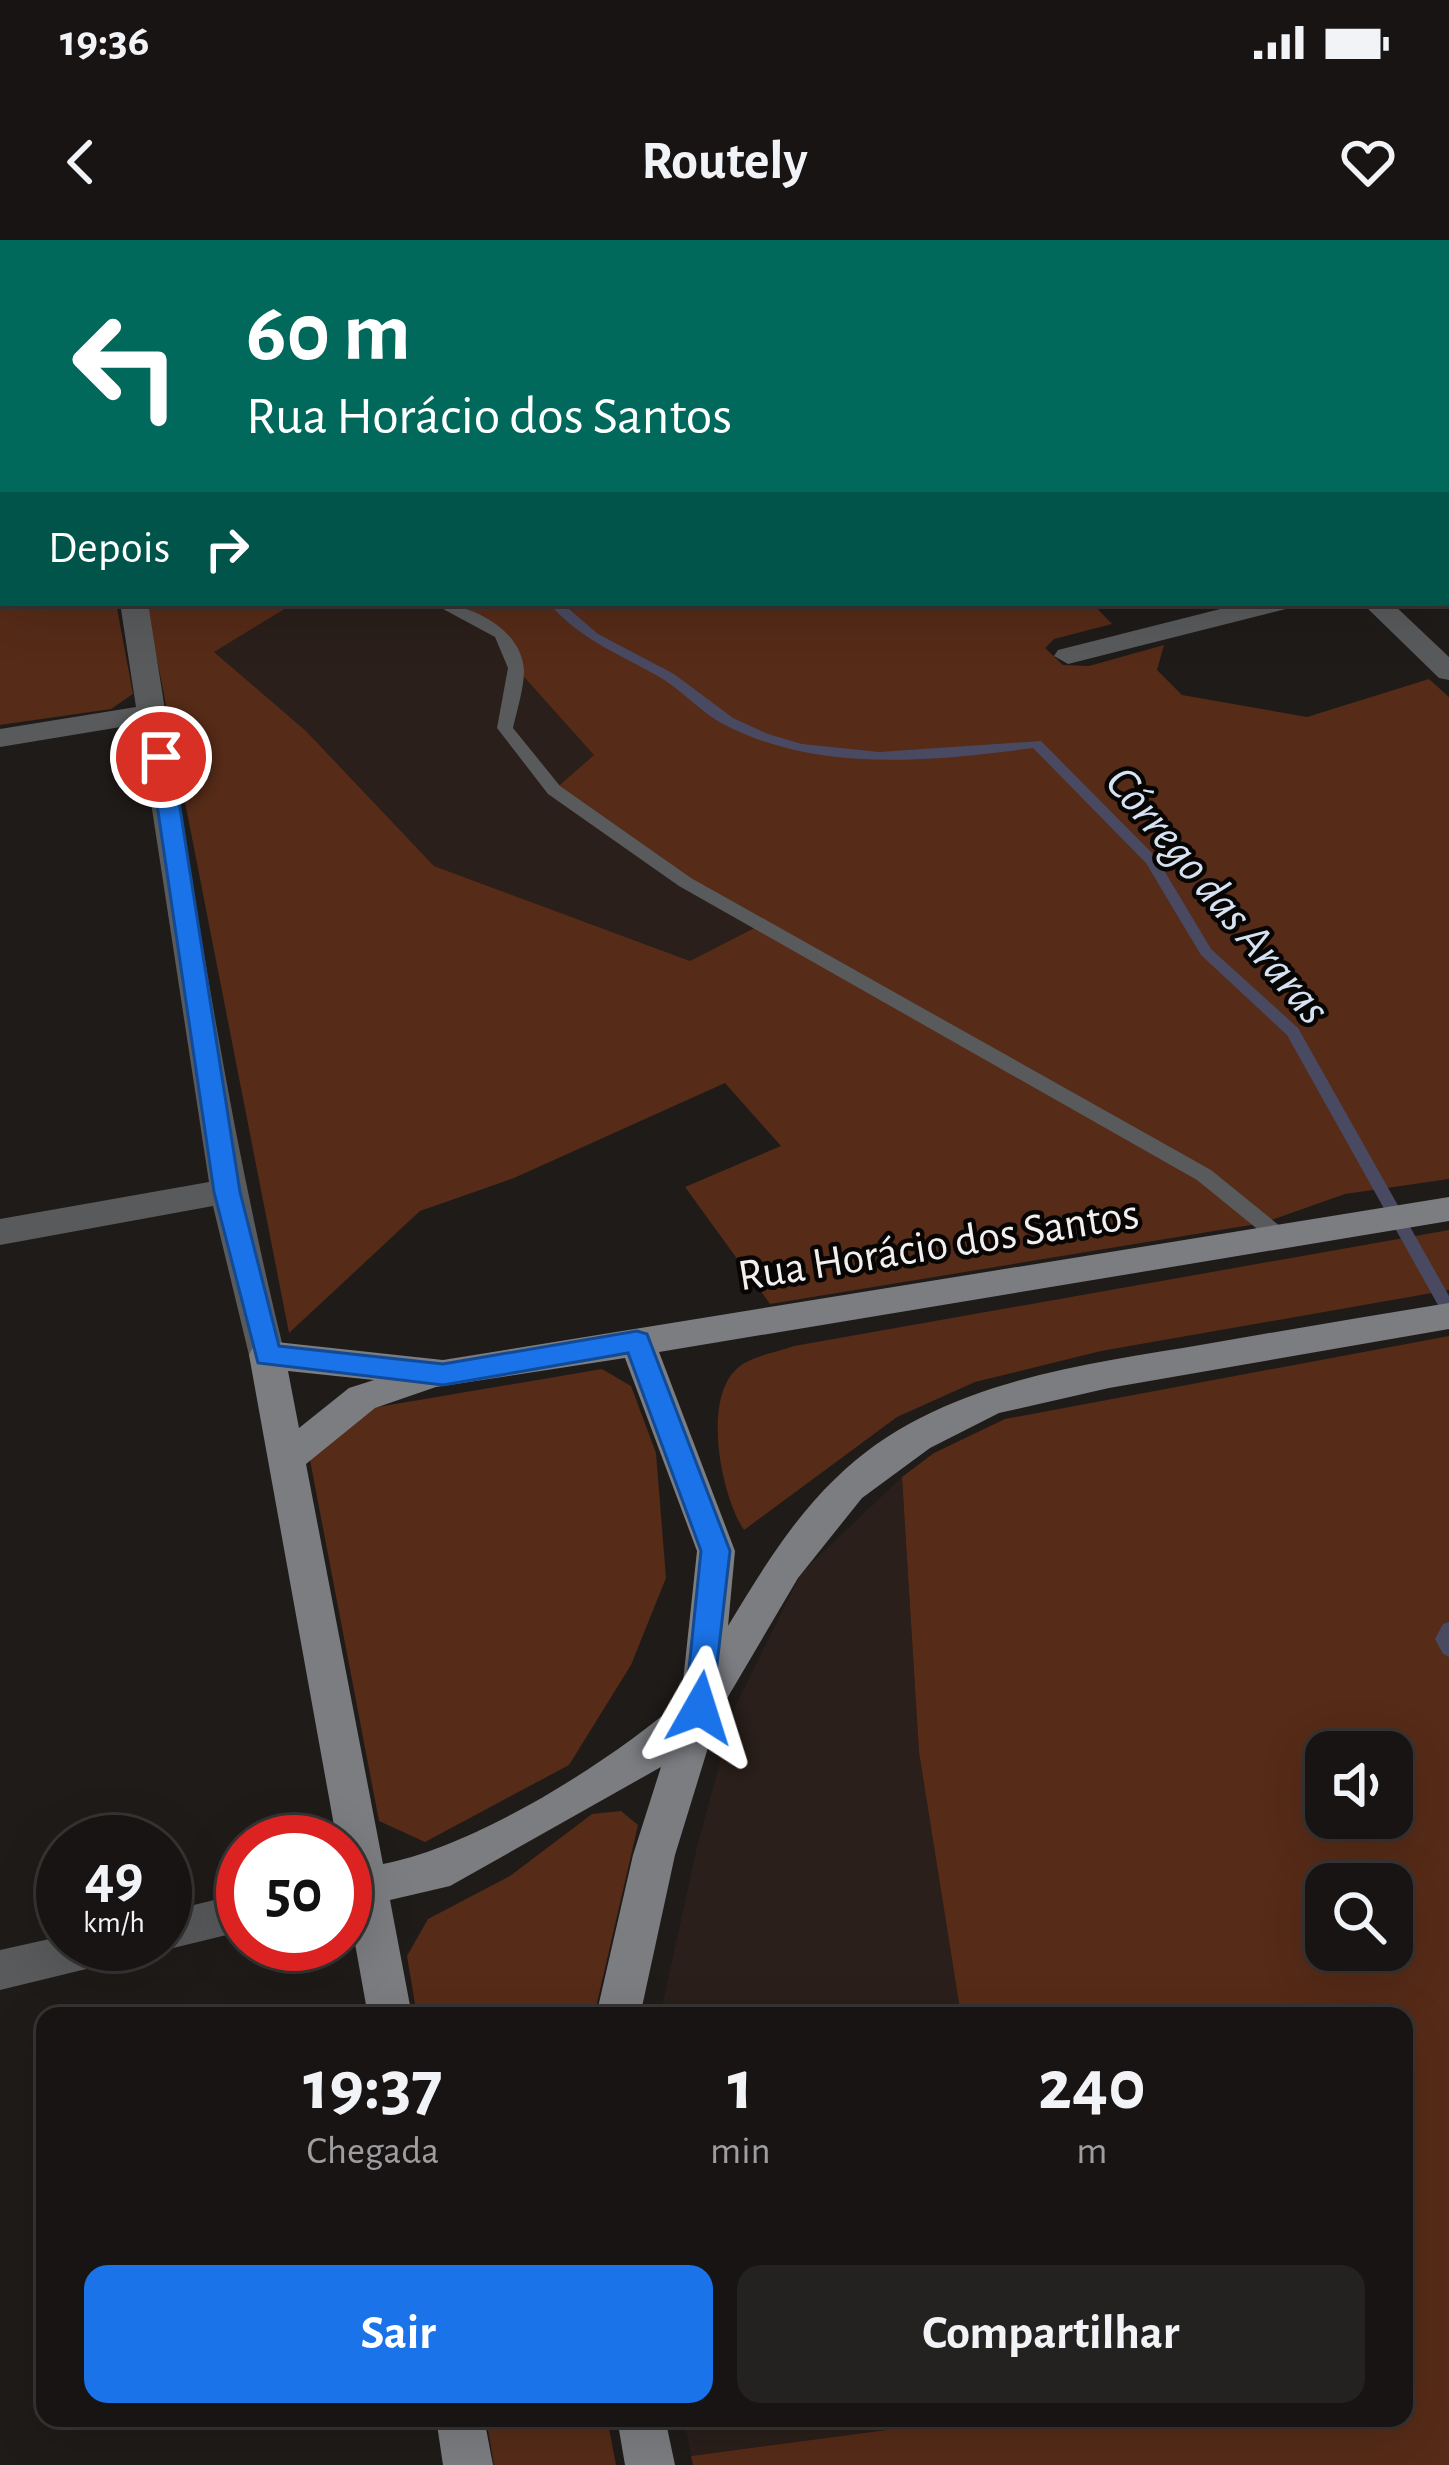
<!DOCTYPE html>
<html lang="pt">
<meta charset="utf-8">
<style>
:root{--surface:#171413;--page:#242121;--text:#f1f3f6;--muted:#9e9ea0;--line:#363333;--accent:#1a73e8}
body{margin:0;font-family:"Alegreya Sans",sans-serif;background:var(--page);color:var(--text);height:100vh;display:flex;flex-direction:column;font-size:45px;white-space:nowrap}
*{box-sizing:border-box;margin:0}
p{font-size:39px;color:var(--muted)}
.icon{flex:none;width:66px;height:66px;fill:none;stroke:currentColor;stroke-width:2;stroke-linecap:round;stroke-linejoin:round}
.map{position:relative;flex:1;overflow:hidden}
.sheet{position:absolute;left:36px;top:1767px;width:1377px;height:420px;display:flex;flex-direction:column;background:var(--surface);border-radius:24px;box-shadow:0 12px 48px #0002,0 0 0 3px var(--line)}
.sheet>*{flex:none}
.top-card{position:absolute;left:0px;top:0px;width:1449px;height:366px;box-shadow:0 12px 48px #0002,0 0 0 3px var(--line);background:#00695c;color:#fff;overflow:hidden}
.tools{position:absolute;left:1305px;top:1491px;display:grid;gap:24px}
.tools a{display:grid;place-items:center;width:108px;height:108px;border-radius:24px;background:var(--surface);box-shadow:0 12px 48px #0002,0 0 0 3px var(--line);font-size:60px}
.speed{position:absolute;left:36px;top:1575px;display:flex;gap:24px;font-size:60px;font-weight:700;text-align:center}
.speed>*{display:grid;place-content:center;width:156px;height:156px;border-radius:50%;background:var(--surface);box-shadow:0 12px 48px #0002,0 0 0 3px var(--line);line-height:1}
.speed small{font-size:30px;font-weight:400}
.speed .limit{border:18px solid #d22;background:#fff;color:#111}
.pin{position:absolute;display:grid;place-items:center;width:102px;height:102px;color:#fff;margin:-51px;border:6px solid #fff;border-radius:50%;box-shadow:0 3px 12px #0007}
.me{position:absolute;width:132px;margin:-66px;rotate:6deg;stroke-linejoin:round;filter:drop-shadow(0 0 9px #0008)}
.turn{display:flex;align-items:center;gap:42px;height:252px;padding:0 48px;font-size:54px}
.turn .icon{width:156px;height:156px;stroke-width:2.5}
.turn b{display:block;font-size:84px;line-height:102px}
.then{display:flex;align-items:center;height:114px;padding:0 48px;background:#0003;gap:24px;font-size:45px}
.eta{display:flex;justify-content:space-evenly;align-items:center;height:204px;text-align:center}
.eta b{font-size:72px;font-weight:700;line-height:84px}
.action{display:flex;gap:24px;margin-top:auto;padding:24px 48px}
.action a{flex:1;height:138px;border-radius:24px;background:var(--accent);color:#fff;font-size:48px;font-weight:700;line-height:138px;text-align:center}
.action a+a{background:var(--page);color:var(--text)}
.status{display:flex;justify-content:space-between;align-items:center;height:84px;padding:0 60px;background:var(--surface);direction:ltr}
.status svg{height:33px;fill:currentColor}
header{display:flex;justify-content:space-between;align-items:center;height:156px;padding:0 48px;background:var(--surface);font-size:54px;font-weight:700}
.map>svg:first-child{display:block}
.built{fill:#2a1f1a}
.green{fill:#562b18;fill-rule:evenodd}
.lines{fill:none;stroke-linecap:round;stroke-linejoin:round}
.stream{fill:#494a61;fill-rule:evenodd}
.lane{fill:#585a5c;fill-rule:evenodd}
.street{fill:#585a5c;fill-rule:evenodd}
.secondary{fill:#7b7d81;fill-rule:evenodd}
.route{fill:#1a73e8;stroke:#114b97;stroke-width:3}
.labels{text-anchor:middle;stroke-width:9;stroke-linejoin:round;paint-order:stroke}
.street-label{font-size:45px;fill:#f3efee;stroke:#080605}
.water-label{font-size:48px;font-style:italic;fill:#d6e2f2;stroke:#080605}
</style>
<div class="status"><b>19:36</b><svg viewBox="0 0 49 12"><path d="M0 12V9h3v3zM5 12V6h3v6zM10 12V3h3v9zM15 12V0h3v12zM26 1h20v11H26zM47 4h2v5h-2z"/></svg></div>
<header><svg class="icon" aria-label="back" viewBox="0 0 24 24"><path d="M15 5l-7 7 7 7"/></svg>Routely<svg class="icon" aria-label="heart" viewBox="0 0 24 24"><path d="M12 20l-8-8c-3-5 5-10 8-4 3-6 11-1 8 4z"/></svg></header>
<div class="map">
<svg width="1449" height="2225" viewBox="0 0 1449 2225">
<rect width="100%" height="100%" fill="#1f1b19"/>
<!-- built -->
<g class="built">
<polygon points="280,363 440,363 502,394 516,428 595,515 555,549 759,685 690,721 434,626 306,491 213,411 285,368"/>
<polygon points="902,1237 919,1512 961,1776 660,1776 697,1607 735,1467 801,1333"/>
<polygon points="684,2178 978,2178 691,2216"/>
</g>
<!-- green -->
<g class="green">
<polygon points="0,0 1218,0 3,3 3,363 116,363 133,454 111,469 0,485"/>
<polygon points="146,363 280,363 286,368 214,412 306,491 434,626 690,721 758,686 554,550 594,515 516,428 502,394 440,363 1092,363 1112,384 1054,399 1045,408 1063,425 1089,426 1164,405 1157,430 1182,455 1307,477 1429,439 1449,457 1449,939 1345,954 1263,983 770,1064 685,947 781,906 725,843 514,938 420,971 289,1093"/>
<path d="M1449 990V1050L1101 1111 975 1142 897 1177 744 1290C721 1256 701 1156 739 1127 752 1116 778 1112 794 1106Z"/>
<path d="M1449 1096V2225H693L691 2216 978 2178H1404V1776H961L919 1512 902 1237 934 1213 1005 1179ZM1326 1512H1392V1578H1326ZM1326 1644H1392V1710H1326Z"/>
<polygon points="602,1129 631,1146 656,1213 666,1338 631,1425 569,1525 425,1602 379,1581 310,1220 366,1169"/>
<polygon points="621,1571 638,1585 594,1776 417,1776 407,1716 428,1679 510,1636 592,1574"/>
<polygon points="486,2178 607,2178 616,2225 494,2225"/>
</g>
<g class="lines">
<!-- stream -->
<g class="stream">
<polygon points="121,0 138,0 134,3 117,3"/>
<polygon points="3,13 3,19 0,20 0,14"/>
<path d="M549 363H562L598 394 674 434 733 478 768 494 802 504 879 512 1041 501 1156 617 1211 709 1298 788 1449 1056V1076L1443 1074 1287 795 1201 715 1146 623 1033 508C931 521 818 534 723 484 699 471 680 448 656 435 617 413 578 398 549 363Z"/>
<polygon points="1449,1382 1449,1417 1443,1414 1435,1399 1443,1384"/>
</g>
<!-- lane -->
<path class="lane" d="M432 363C469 363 522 388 524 431 524 448 517 470 513 488L560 546 691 638 1211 930 1286 991 1289 996 1286 1001H1272L1197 940 679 646 548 554 497 488 508 428 495 397Z"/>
<!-- street -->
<g class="street">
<rect x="1446" y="123" width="3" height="14"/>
<polygon points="1449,312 1449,328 1446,329 1446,313"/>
<path d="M120 363H148C188 611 223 867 285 1115L280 1125H254L249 1115 213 966 0 1005V979L209 942 139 484 0 507V489L136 467Z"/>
<polygon points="1244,363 1290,363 1286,369 1068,424 1054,416 1058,410"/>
<polygon points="1362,363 1392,363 1449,417 1449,440 1439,438"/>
<polygon points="243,1653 243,1691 165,1710 150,1705 165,1704 165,1672"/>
<polygon points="63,1696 63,1704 133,1704 126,1718 111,1723 0,1750 0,1710"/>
</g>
<!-- secondary -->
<g class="secondary">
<path d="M1449 957V981L659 1112 735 1311 728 1386C759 1335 791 1281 835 1239 933 1142 1077 1126 1206 1104 1287 1090 1368 1076 1449 1063V1089L1109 1148 999 1173 930 1208 862 1258 798 1338 719 1472 675 1615 640 1776H596L633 1615 661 1527 450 1646 390 1660 412 1776H368L345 1648V1602H337L249 1115 254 1105 267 1101 443 1120ZM625 1118 697 1311 681 1460C610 1522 475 1607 383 1624L306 1224 375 1168 436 1147ZM288 1131 374 1140 349 1148 299 1188Z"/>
<polygon points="436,2178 484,2178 493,2225 443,2225"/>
<polygon points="617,2178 665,2178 675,2225 625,2225"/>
</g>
</g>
<!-- route -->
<polygon class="route" points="161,510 172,517 240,952 279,1106 443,1124 637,1091 647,1094 730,1311 711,1477 689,1477 685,1468 701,1311 628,1113 443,1145 258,1123 214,952 150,517"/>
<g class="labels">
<!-- street labels -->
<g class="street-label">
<text transform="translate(938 1003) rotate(-9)" y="16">Rua Horácio dos Santos</text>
</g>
<!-- water labels -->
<g class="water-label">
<text transform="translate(1219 654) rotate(50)" y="17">Córrego das Araras</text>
</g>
</g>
</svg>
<div class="tools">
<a><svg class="icon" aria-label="sound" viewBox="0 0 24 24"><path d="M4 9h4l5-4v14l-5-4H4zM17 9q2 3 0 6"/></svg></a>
<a><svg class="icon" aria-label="search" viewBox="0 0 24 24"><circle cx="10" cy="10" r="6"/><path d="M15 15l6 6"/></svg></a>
</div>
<div class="speed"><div>49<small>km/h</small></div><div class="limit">50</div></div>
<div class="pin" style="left:161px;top:517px;background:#d93025"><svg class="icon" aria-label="arrive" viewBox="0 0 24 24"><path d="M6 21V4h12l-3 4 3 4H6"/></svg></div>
<svg class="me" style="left:700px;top:1468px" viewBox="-20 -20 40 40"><path d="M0-17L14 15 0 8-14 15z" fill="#1a73e8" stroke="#fff" stroke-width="4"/></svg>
<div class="top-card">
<div class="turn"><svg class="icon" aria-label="left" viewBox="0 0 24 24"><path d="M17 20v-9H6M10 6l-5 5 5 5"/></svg><div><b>60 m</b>Rua Horácio dos Santos</div></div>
<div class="then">Depois<svg class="icon" aria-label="right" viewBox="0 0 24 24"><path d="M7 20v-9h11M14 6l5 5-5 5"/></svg></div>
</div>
<section class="sheet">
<div class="eta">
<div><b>19:37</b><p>Chegada</p></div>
<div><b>1</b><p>min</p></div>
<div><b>240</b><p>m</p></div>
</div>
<div class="action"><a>Sair</a><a>Compartilhar</a></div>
</section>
</div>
